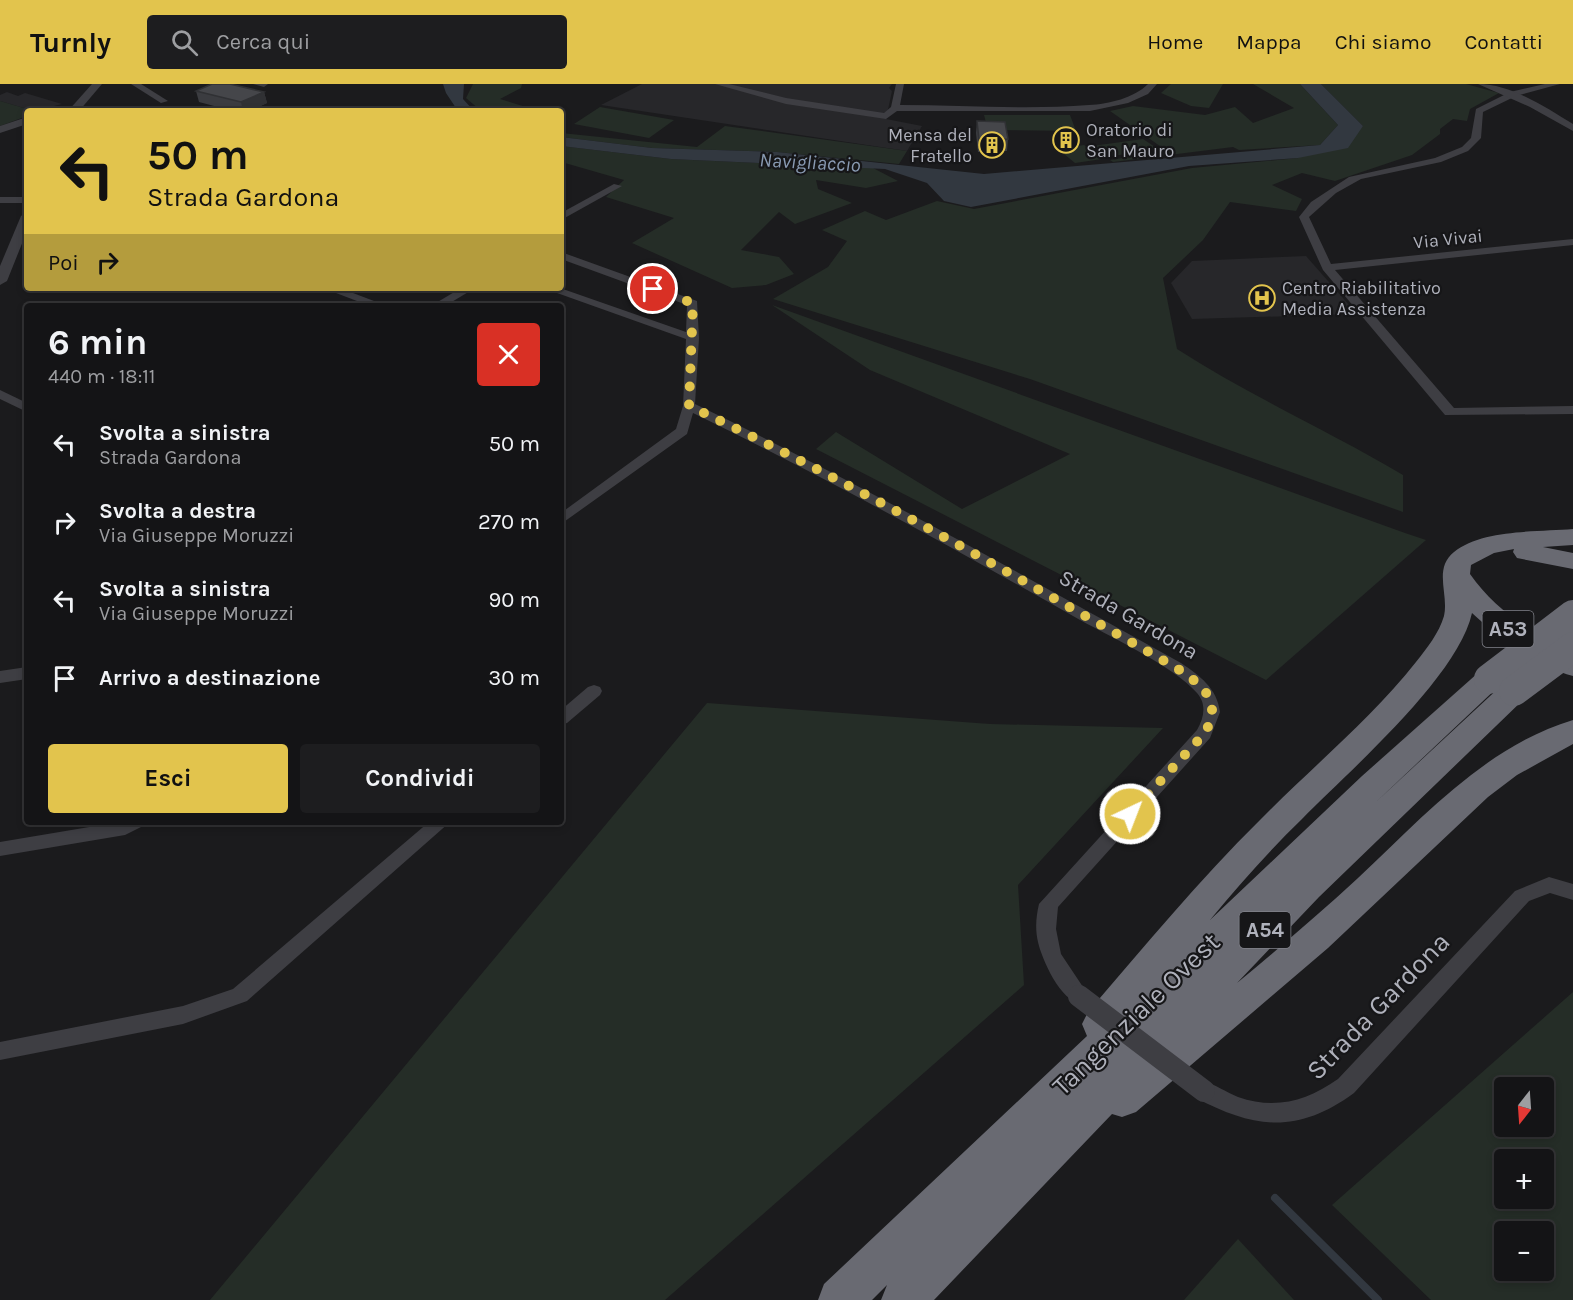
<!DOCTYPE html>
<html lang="it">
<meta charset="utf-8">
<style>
:root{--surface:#141416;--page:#1d1d1f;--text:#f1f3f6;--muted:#9d9ea1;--line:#333335;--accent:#e2c44d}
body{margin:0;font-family:Karla,sans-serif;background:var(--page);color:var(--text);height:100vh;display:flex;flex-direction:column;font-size:22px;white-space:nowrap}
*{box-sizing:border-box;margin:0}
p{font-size:20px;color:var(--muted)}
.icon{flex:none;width:33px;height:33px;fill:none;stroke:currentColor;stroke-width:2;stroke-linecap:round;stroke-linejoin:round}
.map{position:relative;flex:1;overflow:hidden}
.sheet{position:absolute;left:24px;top:219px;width:540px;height:522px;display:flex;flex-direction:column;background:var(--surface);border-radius:6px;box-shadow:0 3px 9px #0003,0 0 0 2px var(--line)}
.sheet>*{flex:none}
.guide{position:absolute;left:24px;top:24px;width:540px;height:183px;border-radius:6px;box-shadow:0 3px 9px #0003,0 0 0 2px var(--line);background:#e2c44d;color:#111;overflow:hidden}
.needle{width:39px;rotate:197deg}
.controls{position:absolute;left:1494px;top:993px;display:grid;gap:12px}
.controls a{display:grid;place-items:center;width:60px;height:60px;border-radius:6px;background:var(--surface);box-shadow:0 3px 9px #0003,0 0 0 2px var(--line);font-size:30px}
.pin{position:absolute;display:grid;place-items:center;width:51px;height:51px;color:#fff;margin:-26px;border:3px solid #fff;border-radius:50%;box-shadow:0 2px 6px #0007}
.me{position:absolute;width:66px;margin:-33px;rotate:43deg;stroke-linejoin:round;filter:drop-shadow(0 0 4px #0008)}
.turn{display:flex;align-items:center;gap:21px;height:126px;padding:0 24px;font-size:27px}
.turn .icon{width:78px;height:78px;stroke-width:2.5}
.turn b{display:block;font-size:42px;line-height:51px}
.then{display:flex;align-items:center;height:57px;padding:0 24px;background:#0003;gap:12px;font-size:22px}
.round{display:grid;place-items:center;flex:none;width:63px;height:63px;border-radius:6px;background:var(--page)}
.overview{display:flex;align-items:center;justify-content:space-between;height:102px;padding:0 24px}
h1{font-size:36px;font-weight:700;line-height:45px}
.button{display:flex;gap:12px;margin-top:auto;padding:12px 24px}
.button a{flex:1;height:69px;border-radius:6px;background:var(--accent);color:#111;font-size:24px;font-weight:700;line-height:69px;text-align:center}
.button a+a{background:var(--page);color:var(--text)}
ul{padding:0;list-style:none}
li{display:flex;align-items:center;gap:18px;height:78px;padding:0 24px}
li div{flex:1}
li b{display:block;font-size:22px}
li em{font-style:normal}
header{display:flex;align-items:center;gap:36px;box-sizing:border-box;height:84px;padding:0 30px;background:var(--accent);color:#111}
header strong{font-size:28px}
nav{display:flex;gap:33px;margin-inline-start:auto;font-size:21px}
.search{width:420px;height:54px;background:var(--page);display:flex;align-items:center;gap:15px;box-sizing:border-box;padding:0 21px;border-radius:6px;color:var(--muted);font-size:22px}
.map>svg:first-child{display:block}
.built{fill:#27272a}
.green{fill:#252d27;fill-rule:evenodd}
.water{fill:#323840}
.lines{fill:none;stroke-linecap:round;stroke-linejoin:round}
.stream{stroke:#323840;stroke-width:8}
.minor{fill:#3e3e43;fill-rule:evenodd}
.tertiary{fill:#3e3e43;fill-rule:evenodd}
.motorway{fill:#696a72;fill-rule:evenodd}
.minor-bridge{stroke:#3e3e43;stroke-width:22}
.motorway-bridge{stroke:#696a72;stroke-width:30}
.wall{fill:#3b3c40}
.shaded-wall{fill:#303134}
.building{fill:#45464a;stroke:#303134;stroke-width:1.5}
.route{stroke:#e2c44d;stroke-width:10;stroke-dasharray:0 18}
.labels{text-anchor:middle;stroke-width:4.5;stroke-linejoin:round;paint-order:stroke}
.far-poi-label{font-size:18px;fill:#afb1bb;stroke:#161618;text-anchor:start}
.far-street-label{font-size:18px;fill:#afb1bb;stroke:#161618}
.far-water-label{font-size:20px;font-style:italic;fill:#899ab2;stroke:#161618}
.shield{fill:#161618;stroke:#81828a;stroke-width:1.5}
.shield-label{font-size:21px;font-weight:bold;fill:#afb1bb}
.street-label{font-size:22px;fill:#afb1bb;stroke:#161618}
.near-street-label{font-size:27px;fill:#afb1bb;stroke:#161618}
</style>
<header>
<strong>Turnly</strong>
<div class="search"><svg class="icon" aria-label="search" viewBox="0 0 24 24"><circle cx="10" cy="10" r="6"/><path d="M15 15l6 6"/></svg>Cerca qui</div>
<nav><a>Home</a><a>Mappa</a><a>Chi siamo</a><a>Contatti</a></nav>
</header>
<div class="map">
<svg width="1573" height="1216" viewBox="0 0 1573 1216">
<rect width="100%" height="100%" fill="#1b1b1d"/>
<!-- built -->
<g class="built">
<polygon points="642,0 892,0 889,4 892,7 886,35 922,42 907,67 601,21"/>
<polygon points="7,8 18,12 25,9 62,20 34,27 0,17 0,11"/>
<polygon points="1306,172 1357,230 1192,235 1171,199 1192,177"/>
</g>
<!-- green -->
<g class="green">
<polygon points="473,0 522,0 521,4 500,15 539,27 480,26 466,14"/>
<polygon points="1171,0 1223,0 1209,24 1191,22 1161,9"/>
<polygon points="1253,0 1300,0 1338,41 1320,61 1239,66 1233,63 1113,78 1110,76 1167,67 1110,27 1133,22 1205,31 1235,23 1253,39 1294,24"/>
<path d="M1321 0H1466L1499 9 1470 25 1467 37 1453 35 1440 45V50L1412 71 1335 97 1302 89 1272 101 1302 115 1296 127 1230 118 1203 156 1163 194 1177 265C1250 312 1329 347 1403 391V428L1030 295 773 215 828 183 847 157 822 146 865 127 886 136 937 117 974 125 1192 84 1298 74 1363 42Z"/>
<polygon points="0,17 34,27 27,27 27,32 0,42"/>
<polygon points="600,23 674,36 649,54 574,40"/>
<polygon points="984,31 1070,31 1076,47 988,46"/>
<polygon points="725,42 907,67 899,80 777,68 652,64 561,53 561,49 697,63"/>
<polygon points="1143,55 1158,65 1106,73 1092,62"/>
<polygon points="1084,61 1102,75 1075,79 1058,65"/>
<polygon points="561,62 671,75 873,84 898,97 866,104 816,96 818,105 852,119 795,140 779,128 741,166 779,173 794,190 766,201 732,204 632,159 674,134 606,113 624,96 565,79 561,80"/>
<polygon points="772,221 1405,449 1426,456 1266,596 816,365 836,348 962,425 1070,370 870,286"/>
<polygon points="707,619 990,640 1163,644 1018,801 1024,901 665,1216 210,1216"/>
<path d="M1573 908V1216H1431L1332 1121ZM1504 1004H1544V1042H1504ZM1504 1076H1544V1114H1504ZM1504 1148H1544V1186H1504Z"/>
<polygon points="1238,1155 1294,1216 1184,1216"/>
</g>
<!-- water -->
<g class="water">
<polygon points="443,0 464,0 463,15 474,27 458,27 446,9"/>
<polygon points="1300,0 1321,0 1363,42 1348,64 1298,74 1189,82 971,123 944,117 927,99 885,85 671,75 561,62 561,53 652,64 777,68 984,90 1320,61 1338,41"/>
</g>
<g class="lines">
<!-- stream -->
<polyline class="stream" points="1275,1114 1378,1216"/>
<!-- minor -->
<g class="minor">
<polygon points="131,0 141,0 168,17 161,19"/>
<polygon points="253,0 268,0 264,3"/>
<path d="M715 0H729L786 14 884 29 891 23 896 0H904L900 21C962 21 1027 26 1089 21 1109 20 1134 14 1148 0H1157L1148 10 1128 19 1090 27H897L886 35 786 20Z"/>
<polygon points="1545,0 1560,0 1516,12 1483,28 1481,54 1468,67 1441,78 1361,95 1336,109 1309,133 1331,180 1573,155 1573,161 1335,186 1454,324 1573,322 1573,330 1445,331 1323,186 1299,133 1311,118 1349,93 1435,74 1462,63 1471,54 1476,25 1510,8"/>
<polygon points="614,100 622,102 561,136 561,129"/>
<rect x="0" y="113" width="27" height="6"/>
<path d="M561 168 697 217 699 254 695 320C861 400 1021 490 1181 579 1200 592 1217 604 1220 628L1210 654 1058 823 1056 845 1061 870 1089 912 1086 918C1064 926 1042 876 1038 858 1035 845 1036 833 1039 820L1197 646C1204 634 1207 620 1197 609 1174 582 1106 551 1073 532 948 461 823 392 693 329L687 350 561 440V429L676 345 683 322 686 255 543 204H560L686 248 687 221 561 175Z"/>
<polygon points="323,204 340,204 387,222 370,222"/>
<polygon points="461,204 475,204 445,222 431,222"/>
<polygon points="0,306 27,319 27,328 0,315"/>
<polygon points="27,583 27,595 0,599 0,587"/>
<polygon points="594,601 600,603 602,607 600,611 567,639 561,641 561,626 588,603"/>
<polygon points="119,738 144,738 141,743 125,751 0,772 0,758"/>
<polygon points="429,738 450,738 247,917 183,940 0,976 0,958 183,922 233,905"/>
<path d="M1549 793 1573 800V816L1550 809 1529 817 1354 1009C1298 1050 1255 1045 1196 1014L1193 1007 1196 1000 1204 997C1216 1001 1226 1008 1238 1013 1275 1026 1307 1017 1338 995L1515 807Z"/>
</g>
<!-- tertiary -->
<g class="tertiary">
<polygon points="92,0 102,0 79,27 68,27"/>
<path d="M1478 0C1511 0 1545 23 1573 40V47L1530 23Z"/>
<polygon points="27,33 27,40 0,49 0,42"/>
<polygon points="27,128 27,147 7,197 0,201 0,182 21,132"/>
</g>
<!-- motorway -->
<path class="motorway" d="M1573 445V461L1543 463 1573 469V485L1517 474 1513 468 1514 465 1494 469 1471 481 1470 490C1496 527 1533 550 1573 570V592C1536 582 1500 555 1472 529 1458 593 1349 687 1302 735 1269 767 1239 801 1210 836L1362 692 1479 588 1489 585 1499 588 1504 595 1499 602 1376 718 1503 600 1514 597 1525 600 1529 607 1525 614 1319 813 1237 899C1278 865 1319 830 1358 794 1422 734 1486 662 1573 636V660L1517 691 1488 713 1328 864 1136 1028 1122 1033 1112 1030 934 1216H881L887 1201 872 1216H818L824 1200 1087 952 1082 940 1088 928C1144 863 1199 796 1260 736 1312 683 1370 636 1416 578 1427 564 1439 549 1444 532 1449 510 1433 485 1454 468 1482 445 1539 448 1573 445Z"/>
<!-- minor-bridge -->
<polyline class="minor-bridge" points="1079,912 1204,1007"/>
<!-- motorway-bridge -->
<g class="motorway-bridge">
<polyline points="1489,595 1573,531"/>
<polyline points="1514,607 1573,563"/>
</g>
</g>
<!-- wall -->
<g class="wall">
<polygon points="196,7 264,8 267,19 250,27 233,27 199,18"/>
<polygon points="977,37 1008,55 1007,67 978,68 976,49"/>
</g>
<!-- shaded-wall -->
<polygon class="shaded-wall" points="264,8 267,19 250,27 243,27 241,18"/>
<!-- building -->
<g class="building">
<polygon points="212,0 230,0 264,8 241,18 196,7"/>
<polygon points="977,37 1005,38 1008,55 979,56"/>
</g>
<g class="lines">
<!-- route -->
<path class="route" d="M653 205 693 219 689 322C855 400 1015 492 1175 583 1201 600 1225 617 1204 650L1130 730"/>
</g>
<!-- icons -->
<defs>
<g id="building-ring" transform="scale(1.35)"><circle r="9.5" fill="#161618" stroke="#e2c44d" stroke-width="1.5"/><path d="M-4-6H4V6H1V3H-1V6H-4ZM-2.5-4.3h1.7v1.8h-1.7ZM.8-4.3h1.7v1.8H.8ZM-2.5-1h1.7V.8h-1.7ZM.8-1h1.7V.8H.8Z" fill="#e2c44d"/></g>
<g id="hospital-ring" transform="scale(1.35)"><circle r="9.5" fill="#161618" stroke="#e2c44d" stroke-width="1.5"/><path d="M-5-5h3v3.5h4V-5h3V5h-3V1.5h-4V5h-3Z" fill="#e2c44d"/></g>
</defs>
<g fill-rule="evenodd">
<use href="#building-ring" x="1066" y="56"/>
<use href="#building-ring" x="992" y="61"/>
<use href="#hospital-ring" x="1262" y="214"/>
</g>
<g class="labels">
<!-- far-poi labels -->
<g class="far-poi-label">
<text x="1086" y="52">Oratorio di<tspan x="1086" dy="21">San Mauro</tspan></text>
<text x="972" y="57" text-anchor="end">Mensa del<tspan x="972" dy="21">Fratello</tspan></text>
<text x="1282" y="210">Centro Riabilitativo<tspan x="1282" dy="21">Media Assistenza</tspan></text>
</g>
<!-- far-street labels -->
<g class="far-street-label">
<text transform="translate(1448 155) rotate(-6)" y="6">Via Vivai</text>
</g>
<!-- far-water labels -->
<g class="far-water-label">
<text transform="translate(810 78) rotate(3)" y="7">Navigliaccio</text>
</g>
<!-- shield labels -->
<g class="shield">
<rect x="1482.5" y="527" width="51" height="36" rx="4.5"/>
<rect x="1239.5" y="828" width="51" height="36" rx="4.5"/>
</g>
<g class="shield-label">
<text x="1508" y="552">A53</text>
<text x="1265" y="853">A54</text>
</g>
<!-- street labels -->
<g class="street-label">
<text transform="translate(1129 530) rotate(30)" y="8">Strada Gardona</text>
</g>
<!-- near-street labels -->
<g class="near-street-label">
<text transform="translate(1378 922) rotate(-46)" y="9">Strada Gardona</text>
<text transform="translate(1136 930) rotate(-44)" y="9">Tangenziale Ovest</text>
</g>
</g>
</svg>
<div class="controls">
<a><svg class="needle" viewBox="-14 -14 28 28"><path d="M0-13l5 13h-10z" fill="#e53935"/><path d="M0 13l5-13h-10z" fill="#9d9ea1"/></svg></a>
<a>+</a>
<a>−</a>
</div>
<div class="pin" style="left:653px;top:205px;background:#d93025"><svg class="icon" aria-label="arrive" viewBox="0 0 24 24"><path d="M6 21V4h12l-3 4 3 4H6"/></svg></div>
<svg class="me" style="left:1130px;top:730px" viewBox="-20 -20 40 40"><circle r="17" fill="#e2c44d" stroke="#fff" stroke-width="3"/><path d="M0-11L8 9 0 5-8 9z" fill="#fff"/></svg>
<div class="guide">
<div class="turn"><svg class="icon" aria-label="left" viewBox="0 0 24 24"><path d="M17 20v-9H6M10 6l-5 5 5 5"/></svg><div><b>50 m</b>Strada Gardona</div></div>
<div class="then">Poi<svg class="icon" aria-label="right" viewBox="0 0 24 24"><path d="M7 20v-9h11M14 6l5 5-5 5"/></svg></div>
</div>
<section class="sheet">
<div class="overview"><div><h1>6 min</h1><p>440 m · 18:11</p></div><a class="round" style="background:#d93025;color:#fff"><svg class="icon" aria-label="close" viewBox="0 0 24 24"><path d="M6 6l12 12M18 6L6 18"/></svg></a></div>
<ul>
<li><svg class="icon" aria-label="left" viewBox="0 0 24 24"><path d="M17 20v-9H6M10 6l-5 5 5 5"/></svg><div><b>Svolta a sinistra</b><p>Strada Gardona</p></div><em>50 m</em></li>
<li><svg class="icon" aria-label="right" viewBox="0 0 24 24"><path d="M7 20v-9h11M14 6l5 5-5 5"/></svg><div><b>Svolta a destra</b><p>Via Giuseppe Moruzzi</p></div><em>270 m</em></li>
<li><svg class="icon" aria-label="left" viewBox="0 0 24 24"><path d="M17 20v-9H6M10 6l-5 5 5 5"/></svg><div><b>Svolta a sinistra</b><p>Via Giuseppe Moruzzi</p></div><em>90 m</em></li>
<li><svg class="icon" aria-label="arrive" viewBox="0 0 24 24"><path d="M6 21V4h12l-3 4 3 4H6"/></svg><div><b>Arrivo a destinazione</b></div><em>30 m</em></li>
</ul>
<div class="button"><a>Esci</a><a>Condividi</a></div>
</section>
</div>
